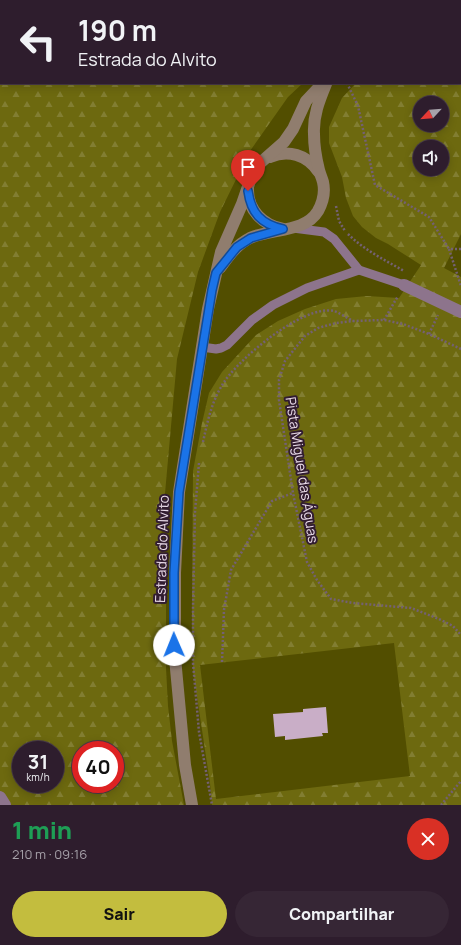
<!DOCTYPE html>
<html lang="pt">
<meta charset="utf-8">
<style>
:root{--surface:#2e1d2d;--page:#362635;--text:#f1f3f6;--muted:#a7a2aa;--line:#493b49;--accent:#c3bd3e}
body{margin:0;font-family:Manrope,sans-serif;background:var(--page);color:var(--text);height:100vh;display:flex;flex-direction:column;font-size:15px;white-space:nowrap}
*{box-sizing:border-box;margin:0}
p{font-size:13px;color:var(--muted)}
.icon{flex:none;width:22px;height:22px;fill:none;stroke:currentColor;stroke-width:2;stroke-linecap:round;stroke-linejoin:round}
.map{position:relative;height:805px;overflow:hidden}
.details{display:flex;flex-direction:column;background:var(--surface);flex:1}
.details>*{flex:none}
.guide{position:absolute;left:0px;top:0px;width:461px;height:84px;box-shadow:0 2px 10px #0003,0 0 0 1px var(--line);background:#2e1d2d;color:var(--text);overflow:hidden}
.needle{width:26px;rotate:244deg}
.controls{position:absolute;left:413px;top:96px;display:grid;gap:8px}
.controls a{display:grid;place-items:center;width:36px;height:36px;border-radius:50%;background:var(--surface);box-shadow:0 2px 10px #0003,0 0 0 1px var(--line);font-size:20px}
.speed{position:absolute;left:12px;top:741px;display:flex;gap:8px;font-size:20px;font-weight:700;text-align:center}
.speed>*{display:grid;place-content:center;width:52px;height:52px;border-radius:50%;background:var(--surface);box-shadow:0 2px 10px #0003,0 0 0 1px var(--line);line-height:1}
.speed small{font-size:10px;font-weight:400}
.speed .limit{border:6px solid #d22;background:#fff;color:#111}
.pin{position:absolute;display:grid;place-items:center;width:34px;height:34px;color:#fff;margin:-41px -17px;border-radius:50% 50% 50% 0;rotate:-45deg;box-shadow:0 0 4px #0007}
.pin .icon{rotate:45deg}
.me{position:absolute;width:44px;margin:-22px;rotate:359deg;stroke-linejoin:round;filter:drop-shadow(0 0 3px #0008)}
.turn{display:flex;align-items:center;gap:14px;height:84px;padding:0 12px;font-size:18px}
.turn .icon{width:52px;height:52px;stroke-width:2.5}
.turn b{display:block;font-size:28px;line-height:34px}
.round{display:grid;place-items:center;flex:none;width:42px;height:42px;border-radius:21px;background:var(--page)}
.summary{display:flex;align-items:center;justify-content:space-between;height:68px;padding:0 12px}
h1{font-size:24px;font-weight:800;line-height:30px;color:#1e9e55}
.action{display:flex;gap:8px;margin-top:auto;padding:8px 12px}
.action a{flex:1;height:46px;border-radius:24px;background:var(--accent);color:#111;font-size:16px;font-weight:800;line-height:46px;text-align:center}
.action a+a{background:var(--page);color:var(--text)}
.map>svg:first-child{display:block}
.green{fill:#524e00;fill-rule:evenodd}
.forest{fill:url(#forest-firs);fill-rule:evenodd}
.building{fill:#c9aec7}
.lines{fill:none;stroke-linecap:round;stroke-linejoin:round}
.path{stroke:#746173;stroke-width:2.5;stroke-dasharray:2 2;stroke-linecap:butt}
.lane{stroke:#8d748c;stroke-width:9}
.street{stroke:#8d748c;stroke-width:12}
.secondary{stroke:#907d6e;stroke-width:12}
.route-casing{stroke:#114b97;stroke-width:10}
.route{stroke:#1a73e8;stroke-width:7}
.labels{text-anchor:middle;stroke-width:4;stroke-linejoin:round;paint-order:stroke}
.street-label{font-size:14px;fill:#eadce9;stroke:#321d31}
</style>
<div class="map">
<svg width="461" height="805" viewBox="0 0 461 805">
<defs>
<pattern id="forest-firs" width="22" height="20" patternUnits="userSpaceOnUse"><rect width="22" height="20" fill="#6d690f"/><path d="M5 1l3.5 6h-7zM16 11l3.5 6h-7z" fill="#827e32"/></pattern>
</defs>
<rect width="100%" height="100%" fill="#3d273c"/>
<!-- green -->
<path class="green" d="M0 0H461V805H0ZM1 1H460V83H1ZM420 103H442V125H420ZM420 147H442V169H420ZM21 750H55V784H21ZM81 750H115V784H81Z"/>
<!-- forest -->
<g class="forest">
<path d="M0 0H373L1 1V83H303L288 97 250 151 220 212 198 272 177 359 161 538 166 558V668L168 706 172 741 184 805H0ZM21 750H55V784H21ZM81 750H115V784H81Z"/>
<path d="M420 0H461V234L444 268 461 277V805H212L210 783 193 670 192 629 193 471 202 423 209 393 222 372 256 335 278 321 305 309 336 299 367 296 399 298 421 265 388 244 376 238 362 227 353 216 346 198 342 177 329 143V127L342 98 356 83H460V1H419ZM420 103H442V125H420ZM420 147H442V169H420ZM394 643 410 776 216 799 200 665Z"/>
</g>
<!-- building -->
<polygon class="building" points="326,707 328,733 322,733 323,736 285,740 285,736 275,737 273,714 303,712 303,709"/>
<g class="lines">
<!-- path -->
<g class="path">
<polyline points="279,0 280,1"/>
<polyline points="347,83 358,106 375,185 429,217 449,249"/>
<polyline points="336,206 339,221 345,231"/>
<path d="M348 234C364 250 385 260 404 271"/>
<polyline points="461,249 449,249 461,286"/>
<polyline points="384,320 398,296"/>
<polyline points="429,334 438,315"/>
<polyline points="461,349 429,334 403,324 384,320 353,321 336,323 318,328 305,336 285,361 279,380 279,400 293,493 307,562 317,580 331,599 353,603 411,608 439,619 453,626 461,635"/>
<path d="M203 442C207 424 211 404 221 387 235 361 303 304 334 311 340 313 347 318 353 321"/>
<polyline points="199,463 195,512 193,609 193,663 199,732 212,805"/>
<polyline points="222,662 224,610 231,570 272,501 293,493"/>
<polyline points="441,805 461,781"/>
</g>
<!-- lane -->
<g class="lane">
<polyline points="293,228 324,232 334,239 359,270 404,285"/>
<polyline points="202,347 216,349 221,348 227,345 252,320 273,305 307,288 359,270"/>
</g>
<!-- street -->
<g class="street">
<polyline points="404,285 461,312"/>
<polyline points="0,797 5,805"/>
</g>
<!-- secondary -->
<g class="secondary">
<polyline points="399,1 400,0"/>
<path d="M270 157C288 149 307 155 318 171"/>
<path d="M248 188C247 210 263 225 283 229"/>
<path d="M220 268C228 257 236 245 250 238 272 228 305 233 318 211 323 202 325 191 323 182 322 178 320 174 319 170 316 158 314 146 314 134 313 116 319 101 326 84"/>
<polyline points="192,805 185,765 175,658 175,573 179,492 208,309 221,252 242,204 253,172 259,164 284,142 293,129 306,101 323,83"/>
</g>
</g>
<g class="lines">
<!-- route casing -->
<g class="route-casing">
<path id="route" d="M174 645V573L179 492 212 290 216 273 237 247 251 238 283 229C261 224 251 213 248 191"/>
</g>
<!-- route -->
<use href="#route" class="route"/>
</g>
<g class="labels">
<!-- street labels -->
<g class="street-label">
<text transform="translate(302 470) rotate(81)" y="5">Pista Miguel das Águas</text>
<text transform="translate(162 549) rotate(-88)" y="5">Estrada do Alvito</text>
</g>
</g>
</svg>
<div class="controls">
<a><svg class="needle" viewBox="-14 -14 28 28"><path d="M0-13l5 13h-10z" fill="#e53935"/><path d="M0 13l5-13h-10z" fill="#a7a2aa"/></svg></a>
<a><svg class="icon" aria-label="sound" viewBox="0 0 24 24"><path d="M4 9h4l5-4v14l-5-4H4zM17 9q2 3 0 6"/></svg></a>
</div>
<div class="speed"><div>31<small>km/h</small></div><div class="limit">40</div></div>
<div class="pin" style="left:248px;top:191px;background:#d93025"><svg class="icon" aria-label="arrive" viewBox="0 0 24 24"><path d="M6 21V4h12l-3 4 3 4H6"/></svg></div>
<svg class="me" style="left:174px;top:645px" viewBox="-20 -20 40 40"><circle r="19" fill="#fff"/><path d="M0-13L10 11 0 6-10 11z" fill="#1a73e8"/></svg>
<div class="guide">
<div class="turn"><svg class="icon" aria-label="left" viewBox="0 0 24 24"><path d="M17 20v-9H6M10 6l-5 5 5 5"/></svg><div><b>190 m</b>Estrada do Alvito</div></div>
</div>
</div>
<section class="details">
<div class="summary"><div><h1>1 min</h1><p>210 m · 09:16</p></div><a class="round" style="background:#d93025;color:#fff"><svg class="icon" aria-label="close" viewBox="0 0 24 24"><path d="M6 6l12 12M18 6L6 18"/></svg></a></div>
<div class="action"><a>Sair</a><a>Compartilhar</a></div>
</section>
